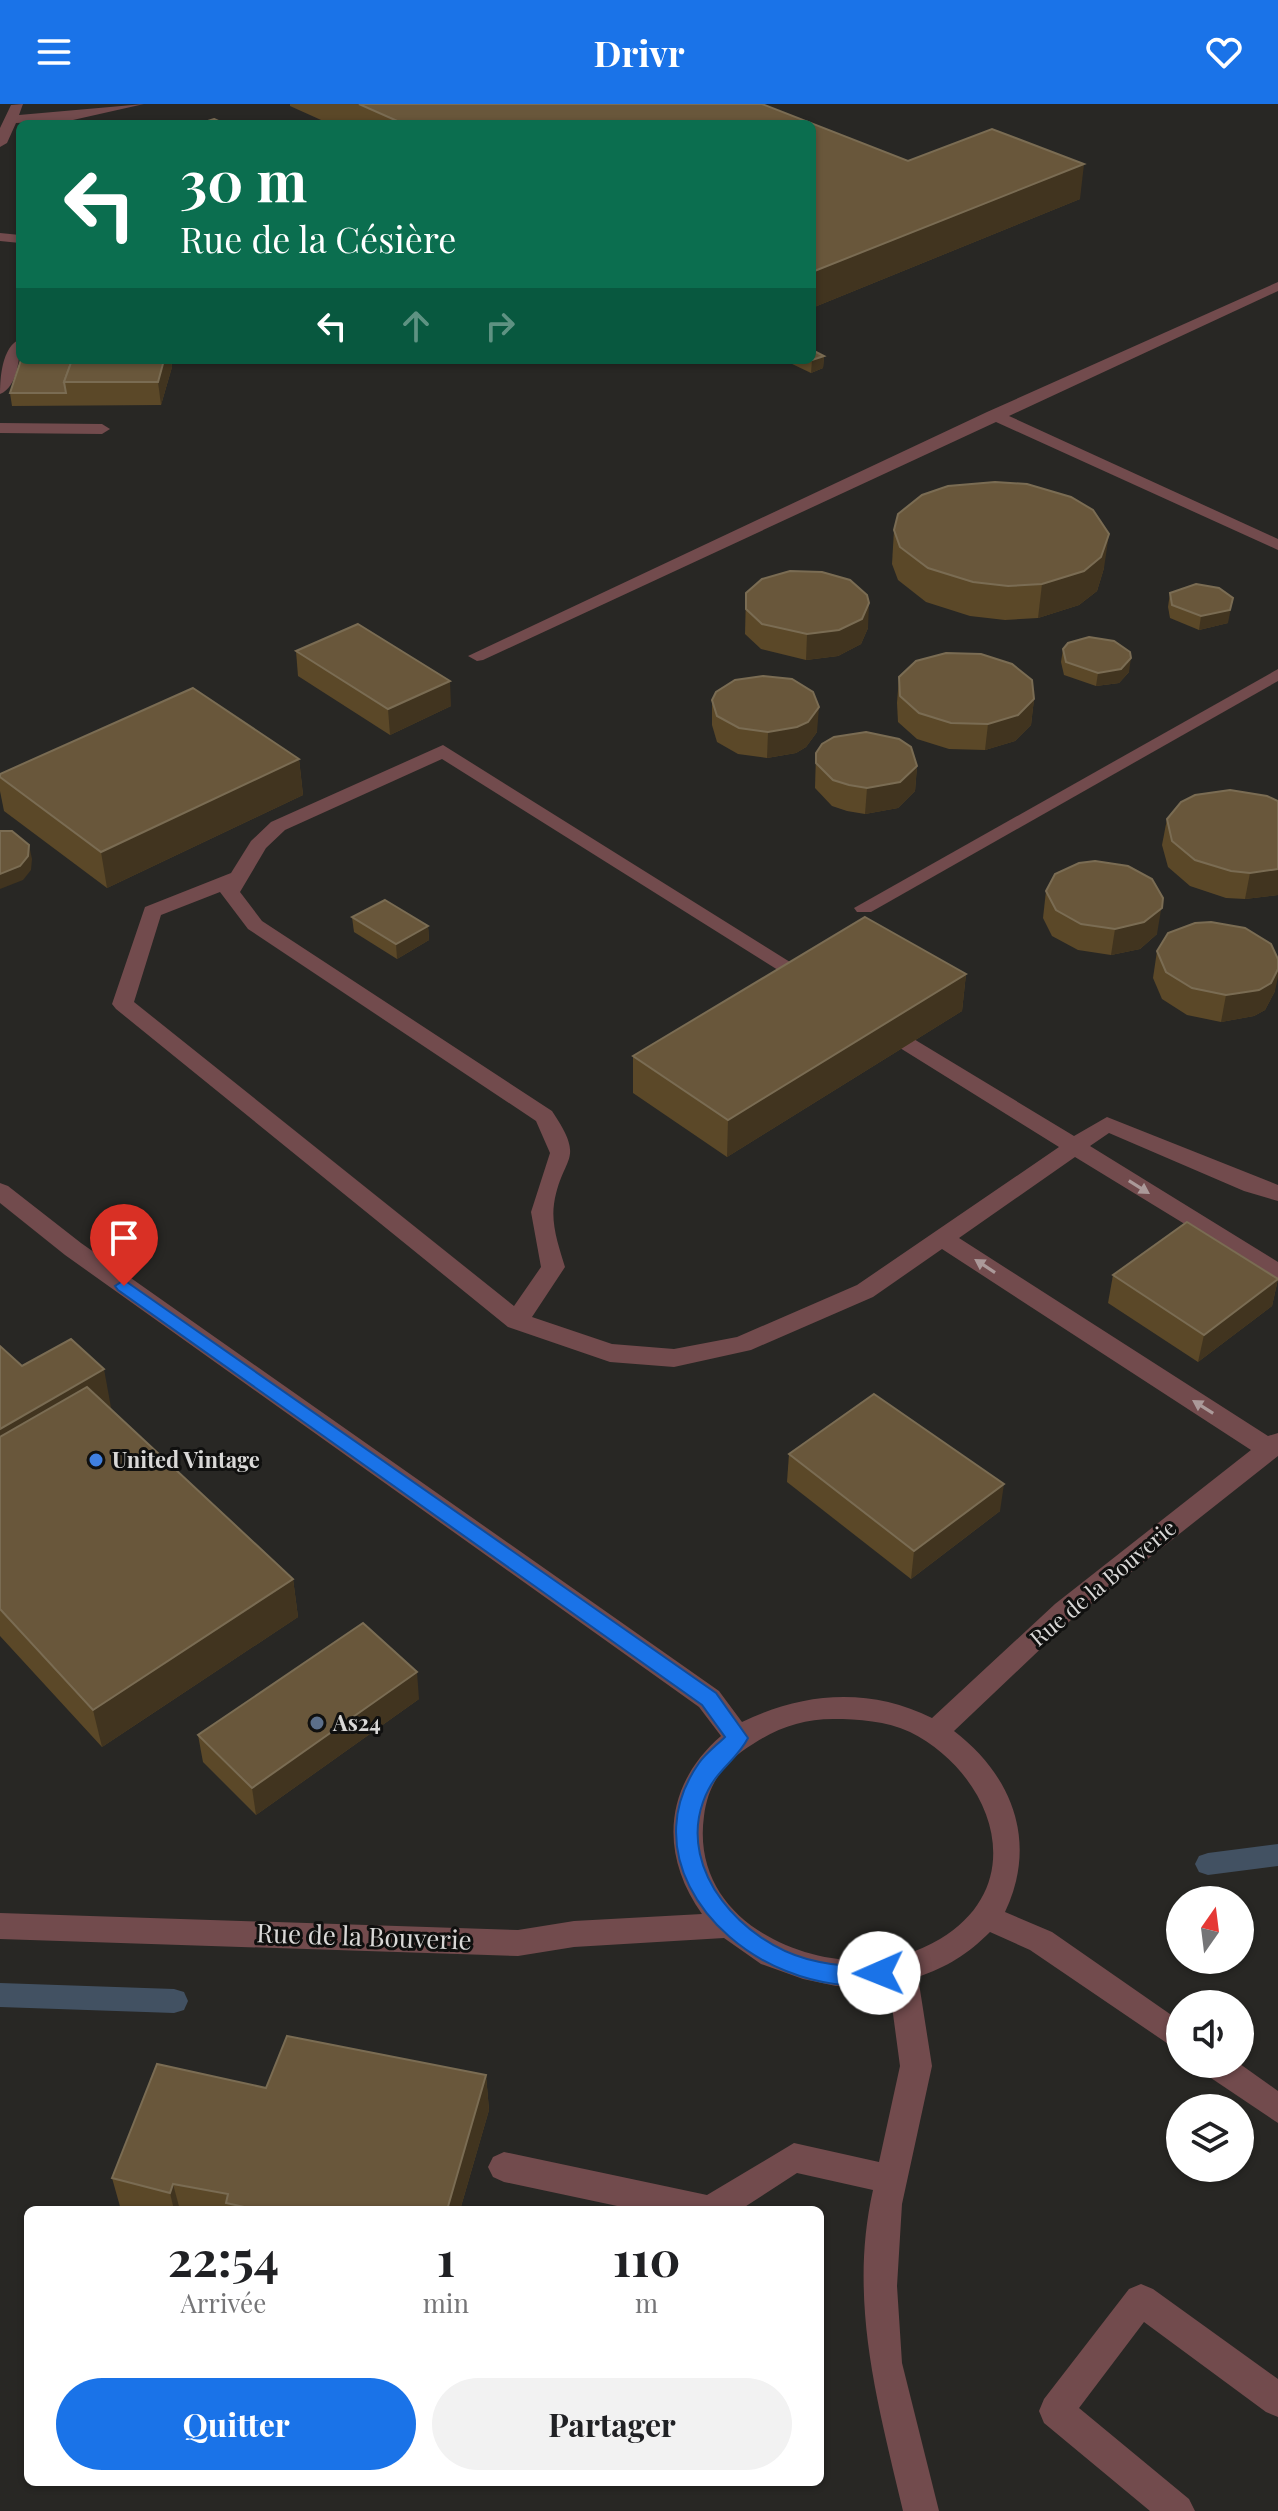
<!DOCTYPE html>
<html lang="fr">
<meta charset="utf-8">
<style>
:root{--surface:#fff;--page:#f2f2f2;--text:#202124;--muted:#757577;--accent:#1a73e8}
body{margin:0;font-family:"Playfair Display",serif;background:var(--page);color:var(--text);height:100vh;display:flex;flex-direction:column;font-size:30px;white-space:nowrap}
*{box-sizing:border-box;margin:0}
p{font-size:26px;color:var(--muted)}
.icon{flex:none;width:44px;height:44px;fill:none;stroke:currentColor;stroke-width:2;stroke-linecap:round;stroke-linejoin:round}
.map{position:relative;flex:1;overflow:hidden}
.drawer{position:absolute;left:24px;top:2102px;width:800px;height:280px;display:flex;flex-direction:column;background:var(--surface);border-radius:12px;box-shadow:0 2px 6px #0004}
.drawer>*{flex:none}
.hud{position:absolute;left:16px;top:16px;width:800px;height:244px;border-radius:12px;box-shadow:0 2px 6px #0004;background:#0b6e4f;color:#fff;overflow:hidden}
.needle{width:52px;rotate:14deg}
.tools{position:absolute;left:1166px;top:1782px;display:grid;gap:16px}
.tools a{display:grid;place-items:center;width:88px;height:88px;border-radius:50%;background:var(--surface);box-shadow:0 2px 6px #0004;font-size:40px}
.pin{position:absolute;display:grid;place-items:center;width:68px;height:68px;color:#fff;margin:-82px -34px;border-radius:50% 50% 50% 0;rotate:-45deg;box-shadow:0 0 8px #0007}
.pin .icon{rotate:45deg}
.me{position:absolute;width:88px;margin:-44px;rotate:269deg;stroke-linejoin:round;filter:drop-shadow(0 0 6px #0008)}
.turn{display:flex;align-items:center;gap:28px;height:168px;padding:0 32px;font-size:36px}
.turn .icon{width:104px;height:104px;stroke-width:2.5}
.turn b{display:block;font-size:56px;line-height:68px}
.lanes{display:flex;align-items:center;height:76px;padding:0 32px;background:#0003;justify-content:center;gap:40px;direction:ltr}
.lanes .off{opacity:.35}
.eta{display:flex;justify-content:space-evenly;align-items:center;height:136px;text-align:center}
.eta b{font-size:48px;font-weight:700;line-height:56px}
.action{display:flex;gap:16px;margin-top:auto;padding:16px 32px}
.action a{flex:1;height:92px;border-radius:48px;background:var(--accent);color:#fff;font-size:32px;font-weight:700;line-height:92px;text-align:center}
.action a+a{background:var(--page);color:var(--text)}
header{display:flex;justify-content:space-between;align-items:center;height:104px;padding:0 32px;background:var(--accent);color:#fff;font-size:36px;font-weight:700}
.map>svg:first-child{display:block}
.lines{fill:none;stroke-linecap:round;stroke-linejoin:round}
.stream{fill:#425162;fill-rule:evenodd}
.minor{fill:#724b4d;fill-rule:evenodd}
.wall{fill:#5b4828}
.shaded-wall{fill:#41341f}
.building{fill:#69573b;stroke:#7a6c53;stroke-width:2}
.oneway{fill:#ab9999}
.route{fill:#1a73e8;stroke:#114b97;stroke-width:2}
.shop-dot{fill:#3f7fe0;stroke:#10100f;stroke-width:3}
.service-dot{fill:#5c6f8a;stroke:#10100f;stroke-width:3}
.labels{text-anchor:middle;stroke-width:6;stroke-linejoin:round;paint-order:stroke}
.poi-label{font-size:22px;font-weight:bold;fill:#d9d8d7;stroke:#10100f;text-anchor:start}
.street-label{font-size:22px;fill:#d9d8d7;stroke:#10100f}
.near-street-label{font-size:26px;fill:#d9d8d7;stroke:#10100f}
</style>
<header><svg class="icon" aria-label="menu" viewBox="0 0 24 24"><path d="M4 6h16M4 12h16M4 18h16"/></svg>Drivr<svg class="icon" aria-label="heart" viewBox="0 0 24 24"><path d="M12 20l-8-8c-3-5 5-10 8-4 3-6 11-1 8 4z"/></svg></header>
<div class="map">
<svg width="1278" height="2407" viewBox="0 0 1278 2407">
<rect width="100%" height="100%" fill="#282724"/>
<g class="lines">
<!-- stream -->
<g class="stream">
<polygon points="1278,1740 1278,1762 1208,1771 1199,1768 1195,1760 1199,1752 1208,1749"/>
<polygon points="0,1879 174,1885 184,1888 188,1897 184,1906 174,1909 0,1903"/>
</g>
<!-- minor -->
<g class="minor">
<polygon points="23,0 19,11 144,0 73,16 16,19 7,39 0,43 0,24 11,1"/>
<polygon points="0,129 20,131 20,139 0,137"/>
<polygon points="1278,178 1278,187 1009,312 1278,435 1278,446 996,318 483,556 477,557 468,552 987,308"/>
<path d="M20 235C20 252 18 283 0 290 0 273 2 243 20 235Z"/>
<polygon points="0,319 102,320 110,325 102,330 0,329"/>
<polygon points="1278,565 1278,577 871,808 857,808 854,804"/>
<path d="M443 641 822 878 812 884 805 883 442 655 285 726 266 744 240 788 262 817 552 1007C587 1059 562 1050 554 1100 551 1121 559 1143 565 1163L532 1213 612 1240 674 1245 737 1233 857 1181 1059 1043 876 929 873 924 876 919 884 917 1074 1032 1107 1013 1278 1081V1097L1244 1087 1109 1029 1090 1042 1278 1158V1177L1075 1053 959 1134 1268 1332 1278 1329V1352L1073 1514 954 1627C1013 1672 1038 1739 1005 1808L1052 1828 1180 1917V1948L1030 1846 990 1828C968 1850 947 1863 918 1873L932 1962 902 2100 897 2182 902 2259 939 2407H903C878 2300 848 2197 873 2086L797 2069 740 2106H636L504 2078 493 2073 488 2063 493 2053 504 2048 707 2091 794 2039 879 2058 900 1962 889 1880 836 1882 803 1875 761 1860 724 1834 574 1843 518 1852 0 1835V1809L518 1826 574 1817 702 1810C659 1750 664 1681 721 1632L699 1603 65 1151 0 1099V1079L8 1082 81 1139 719 1587 742 1618C803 1588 870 1583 932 1614L1055 1500 1251 1346 942 1145 873 1193 751 1246 674 1263 610 1258 508 1223 116 905 112 900 145 803 231 769 251 737 271 718ZM220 788 248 825 536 1017 550 1049 531 1108 541 1163 514 1202 134 898 161 811ZM833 1615C859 1615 886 1617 910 1628 992 1669 1033 1779 940 1835 917 1848 892 1857 865 1857 783 1857 691 1806 704 1712 708 1679 725 1657 753 1640 777 1624 804 1615 833 1615Z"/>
<polygon points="1201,1960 1240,1960 1278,1987 1278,2019 1205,1970"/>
<polygon points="1141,2180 1153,2185 1278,2275 1278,2313 1266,2308 1144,2218 1079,2304 1189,2395 1195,2407 1150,2407 1044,2319 1039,2307 1044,2295 1129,2185"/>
</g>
</g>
<!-- wall -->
<g class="wall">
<polygon points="290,0 762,0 908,57 1080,95 812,204 812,20 330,20 290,2"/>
<polygon points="824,252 823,264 811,269 788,258 788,256 812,256"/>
<polygon points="21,256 171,256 172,263 161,301 12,302 10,289"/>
<polygon points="894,426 1104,464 1097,487 1079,501 1038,514 1005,516 970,512 926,498 898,476 892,460"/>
<polygon points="746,489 868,524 861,540 838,552 806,556 761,545 745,530"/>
<polygon points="1170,489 1228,519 1199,526 1170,514 1168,503"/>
<polygon points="1063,545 1129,568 1119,579 1096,582 1064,571 1061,558"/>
<polygon points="296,547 451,602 390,631 298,572"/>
<polygon points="899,573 1034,595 1031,621 1015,637 985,646 949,645 917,635 898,618 897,599"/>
<polygon points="712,596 817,628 806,643 796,649 767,654 738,650 717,638 712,621"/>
<polygon points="816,649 917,662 915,687 898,704 865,710 847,707 832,702 815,684"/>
<polygon points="299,655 303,691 107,784 4,707 0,687 0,670"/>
<polygon points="1278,697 1278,791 1245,795 1226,794 1190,782 1168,763 1162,741 1167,715"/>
<polygon points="1046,787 1157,830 1140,845 1111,851 1078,846 1052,832 1043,814"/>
<polygon points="352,813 428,822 429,836 397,855 354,828"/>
<polygon points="1157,847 1275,887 1265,906 1254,912 1221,918 1187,911 1162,895 1153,874"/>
<polygon points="966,870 962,907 727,1053 633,989 633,952"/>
<polygon points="1113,1171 1278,1175 1272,1202 1198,1258 1108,1199"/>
<polygon points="0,1242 22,1262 112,1306 293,1475 298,1513 102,1643 0,1532"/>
<polygon points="789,1350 1000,1407 911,1475 787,1378"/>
<polygon points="419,1595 256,1711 203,1658 198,1631"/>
<polygon points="486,1971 489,2006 460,2106 121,2106 112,2074 266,1984"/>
</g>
<!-- shaded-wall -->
<g class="shaded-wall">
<polygon points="1084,60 1080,95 812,204 812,168"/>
<polygon points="824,252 823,264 811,269 812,256"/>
<polygon points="164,256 171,256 172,263 161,301 158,278"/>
<polygon points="1109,430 1104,464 1097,487 1079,501 1038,514 1042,480"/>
<polygon points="1233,494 1228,519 1199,526 1201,512"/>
<polygon points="869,499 868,524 861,540 838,552 806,556 807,530"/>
<polygon points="1131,554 1129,568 1119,579 1096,582 1098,569"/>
<polygon points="450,577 451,602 390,631 388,605"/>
<polygon points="1034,595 1031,621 1015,637 985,646 988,620"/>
<polygon points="819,603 817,628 806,643 796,649 767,654 768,628"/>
<polygon points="299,655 303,691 107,784 101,748"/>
<polygon points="917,662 915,687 898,704 865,710 867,684"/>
<polygon points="29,741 32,755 31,766 23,776 0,785 0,770"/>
<polygon points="1278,765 1278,791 1245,795 1250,769"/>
<polygon points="1163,794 1157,830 1140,845 1111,851 1115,825"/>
<polygon points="428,822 429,836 397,855 396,840"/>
<polygon points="1278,865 1278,873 1275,887 1265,906 1254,912 1221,918 1226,891"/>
<polygon points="966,870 962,907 727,1053 728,1016"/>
<polygon points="1278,1175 1272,1202 1198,1258 1204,1231"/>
<polygon points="104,1265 112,1309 0,1376 0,1325"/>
<polygon points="1004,1380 1000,1407 911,1475 914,1447"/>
<polygon points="293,1475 298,1513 102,1643 93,1606"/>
<polygon points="417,1568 419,1595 256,1711 252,1684"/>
<polygon points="486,1971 489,2006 460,2106 447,2106"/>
<polygon points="173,2080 180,2106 174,2106 170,2089"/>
</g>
<!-- building -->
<g class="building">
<polygon points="359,0 762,0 908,57 992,25 1084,60 812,168 812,20 404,20"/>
<polygon points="214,15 225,20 198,20"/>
<polygon points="812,246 824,252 812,256 811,256 812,256"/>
<polygon points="21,256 72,256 64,278 66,289 10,289"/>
<polygon points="72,256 164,256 158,278 64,278"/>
<polygon points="995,378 1027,380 1071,393 1093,406 1109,430 1101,453 1084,467 1042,480 1008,482 973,478 928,464 900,443 894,426 898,410 922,391 948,382"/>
<polygon points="790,467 822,468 850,476 867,491 869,499 862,515 839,526 807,530 762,520 746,505 746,489 762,475"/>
<polygon points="1196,480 1219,484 1233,494 1230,506 1201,512 1172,501 1170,489"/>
<polygon points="358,520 450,577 388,605 296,547"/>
<polygon points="1089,533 1114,537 1130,548 1131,554 1121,565 1098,569 1066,558 1063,545 1068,539"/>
<polygon points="946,549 981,550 1012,560 1032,576 1034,595 1018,611 988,620 951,619 919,609 900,592 899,573 916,557"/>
<polygon points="763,572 792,575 813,588 819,603 808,618 797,623 768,628 739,624 717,612 712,596 716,588 735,576"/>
<polygon points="193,584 299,655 101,748 0,673 0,670"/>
<polygon points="866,628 899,635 911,643 917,662 900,678 867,684 849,681 833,676 816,659 816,649 822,640 834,633"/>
<polygon points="1230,686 1267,692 1278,697 1278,765 1250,769 1231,767 1195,756 1172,737 1167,715 1181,698 1195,691"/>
<polygon points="0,727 12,727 29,741 28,752 20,762 0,770"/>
<polygon points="1095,757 1128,762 1152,775 1163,794 1162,804 1144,818 1115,825 1081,820 1056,806 1046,787 1055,770 1079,759"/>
<polygon points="385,796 428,822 396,840 352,813"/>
<polygon points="865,813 966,870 728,1016 633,952"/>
<polygon points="1211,818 1245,824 1271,840 1278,855 1278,865 1271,879 1259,886 1226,891 1192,884 1166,868 1157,847 1168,829 1195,819"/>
<polygon points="1187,1118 1278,1175 1204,1231 1113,1171"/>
<polygon points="71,1235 104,1265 0,1325 0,1242 22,1262"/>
<polygon points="87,1283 293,1475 93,1606 0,1505 0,1333"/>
<polygon points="874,1290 1004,1380 914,1447 789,1350"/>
<polygon points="363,1519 417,1568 252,1684 198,1631"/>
<polygon points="287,1932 486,1971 447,2106 258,2106 226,2099 228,2090 173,2080 170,2089 112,2074 157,1960 266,1984"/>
</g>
<!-- one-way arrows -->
<defs><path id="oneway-solid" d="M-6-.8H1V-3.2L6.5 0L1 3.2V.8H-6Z" transform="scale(2)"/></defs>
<g class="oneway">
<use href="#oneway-solid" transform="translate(1139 1083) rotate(32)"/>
<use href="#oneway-solid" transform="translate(985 1162) rotate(-147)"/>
<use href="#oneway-solid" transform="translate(1203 1303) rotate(-148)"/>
</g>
<!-- route -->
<path class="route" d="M124 1176 716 1589 748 1634C735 1659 715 1665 703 1698 678 1768 744 1838 807 1855 822 1859 842 1862 856 1862 868 1861 876 1858 887 1862L890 1869 887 1876C855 1887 816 1879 786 1867 704 1835 640 1743 699 1659 706 1649 717 1641 725 1633L702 1601 118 1186 115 1182Z"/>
<!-- markers -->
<circle class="shop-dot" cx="96" cy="1356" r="8"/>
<circle class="service-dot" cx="317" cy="1619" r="8"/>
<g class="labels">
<!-- poi labels -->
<g class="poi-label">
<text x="112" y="1364">United Vintage</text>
<text x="333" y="1627">As24</text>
</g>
<!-- street labels -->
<g class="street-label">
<text transform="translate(1103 1479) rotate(-40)" y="8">Rue de la Bouverie</text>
</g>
<!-- near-street labels -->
<g class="near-street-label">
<text transform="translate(364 1833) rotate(2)" y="9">Rue de la Bouverie</text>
</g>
</g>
</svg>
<div class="tools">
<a><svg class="needle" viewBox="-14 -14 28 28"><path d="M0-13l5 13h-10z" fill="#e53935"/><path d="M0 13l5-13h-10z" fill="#757577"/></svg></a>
<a><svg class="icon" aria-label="sound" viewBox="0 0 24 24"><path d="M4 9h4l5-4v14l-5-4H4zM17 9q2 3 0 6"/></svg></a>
<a><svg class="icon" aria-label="layers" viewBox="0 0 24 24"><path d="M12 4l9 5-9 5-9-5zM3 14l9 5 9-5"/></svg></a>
</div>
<div class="pin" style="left:124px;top:1182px;background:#d93025"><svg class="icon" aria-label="arrive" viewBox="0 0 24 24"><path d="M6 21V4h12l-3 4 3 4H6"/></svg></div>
<svg class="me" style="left:879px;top:1869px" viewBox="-20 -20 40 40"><circle r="19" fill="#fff"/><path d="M0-13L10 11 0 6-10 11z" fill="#1a73e8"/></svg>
<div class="hud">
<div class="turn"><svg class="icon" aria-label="left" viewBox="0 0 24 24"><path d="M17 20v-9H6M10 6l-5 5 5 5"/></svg><div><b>30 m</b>Rue de la Césière</div></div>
<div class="lanes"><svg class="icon" aria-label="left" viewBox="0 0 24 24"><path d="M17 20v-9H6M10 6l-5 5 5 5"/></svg><svg class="icon off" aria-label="ahead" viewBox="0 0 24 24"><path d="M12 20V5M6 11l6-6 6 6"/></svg><svg class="icon off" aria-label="right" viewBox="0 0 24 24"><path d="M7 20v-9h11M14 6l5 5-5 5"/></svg></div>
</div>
<section class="drawer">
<div class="eta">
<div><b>22:54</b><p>Arrivée</p></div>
<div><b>1</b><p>min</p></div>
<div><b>110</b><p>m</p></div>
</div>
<div class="action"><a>Quitter</a><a>Partager</a></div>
</section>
</div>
